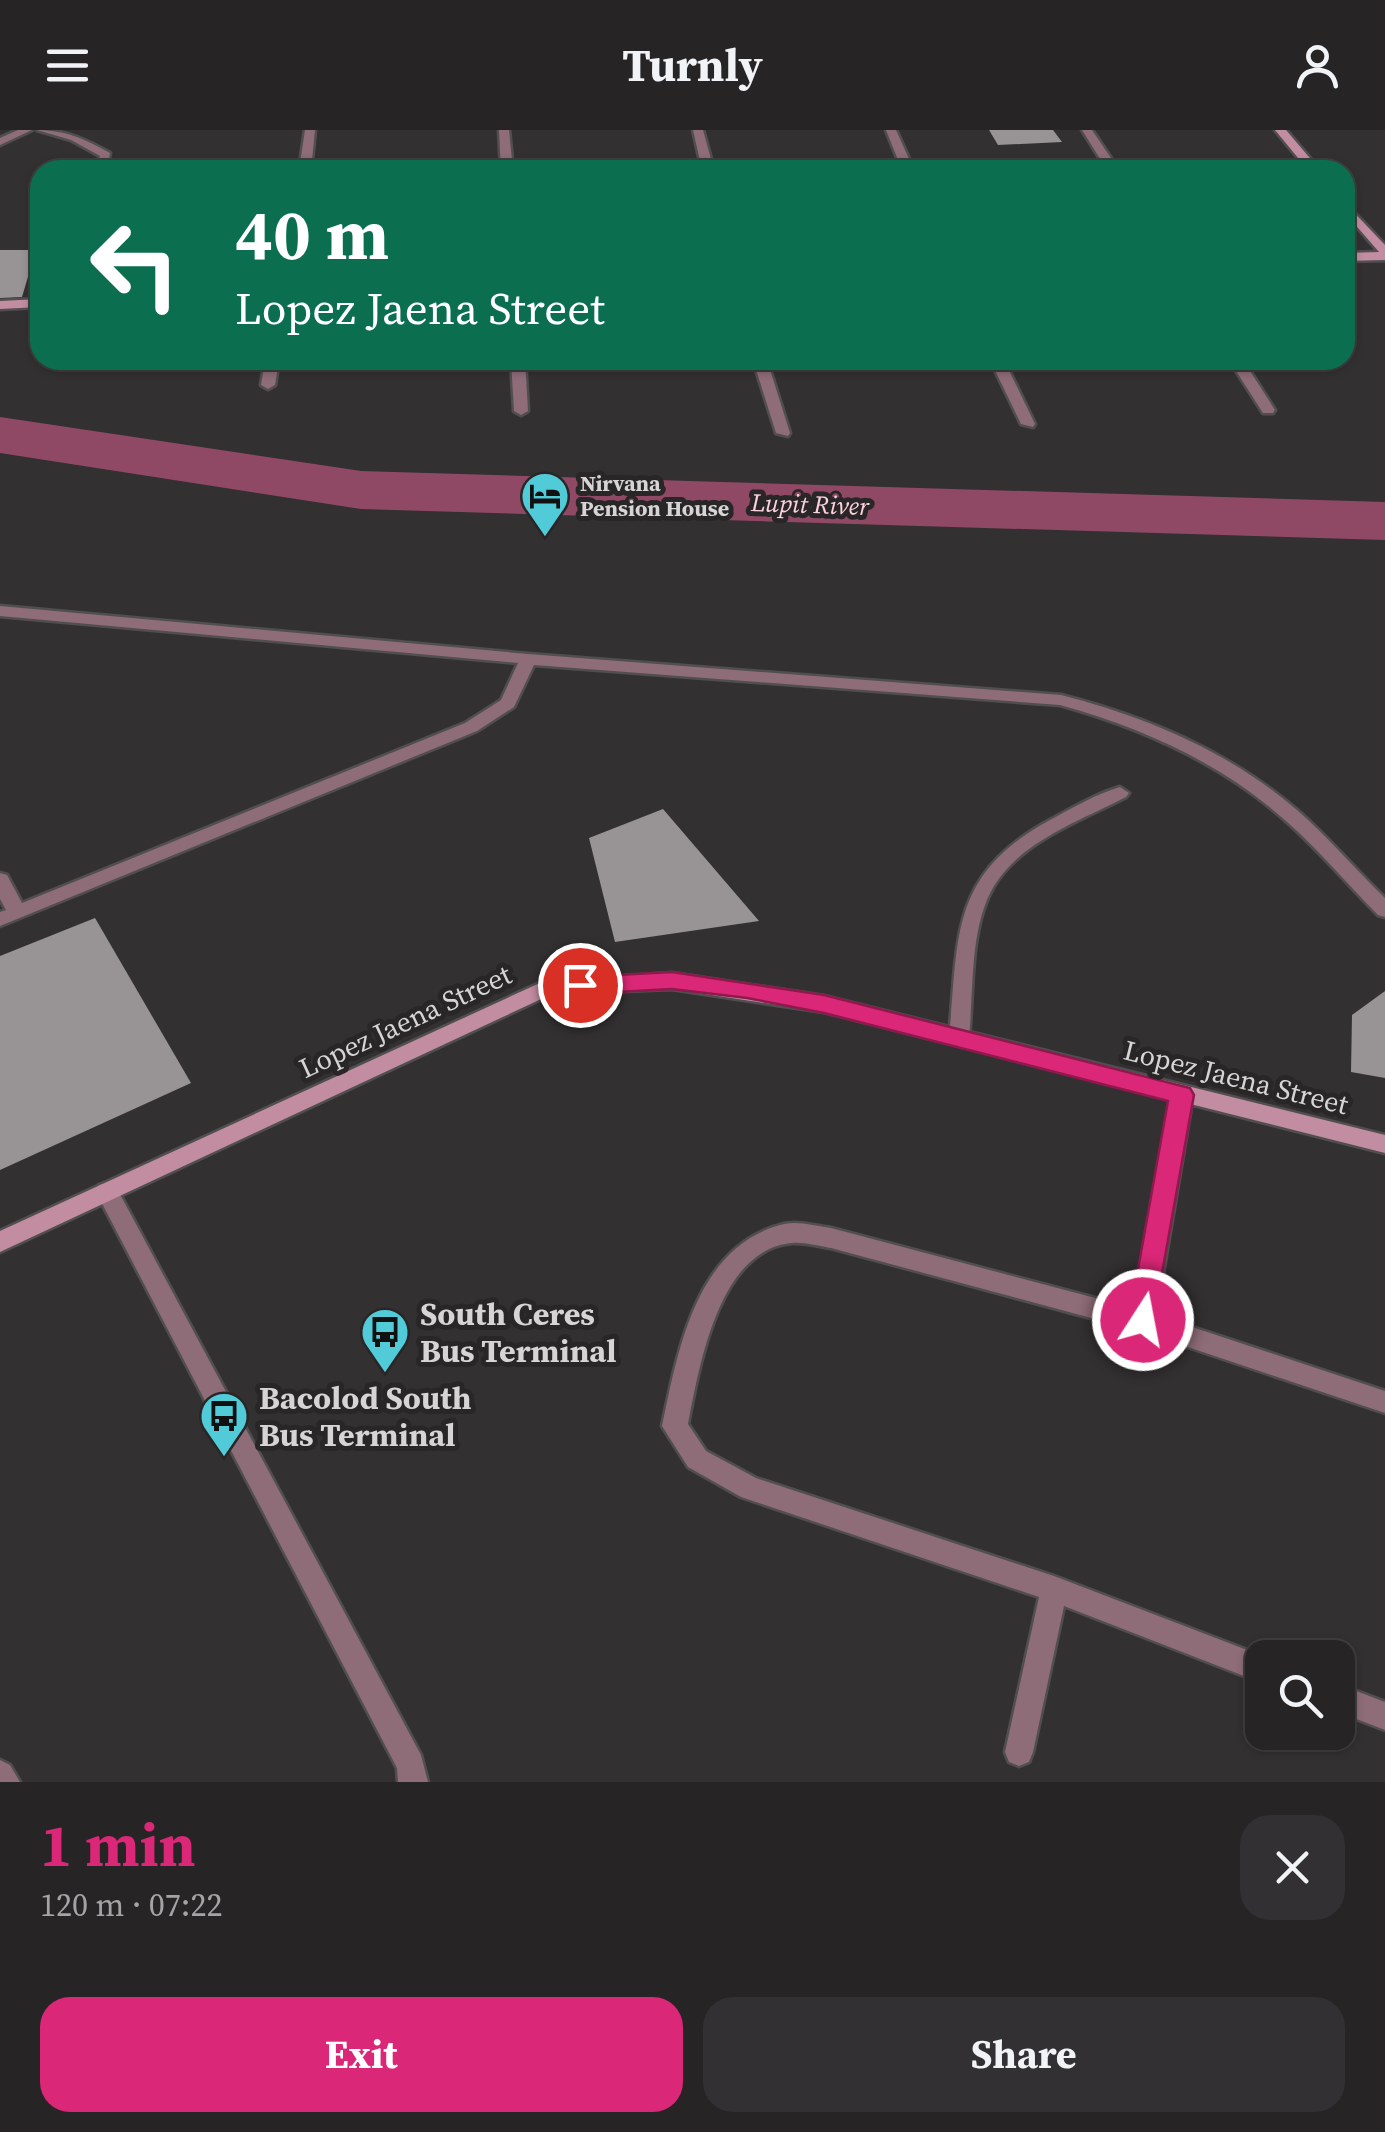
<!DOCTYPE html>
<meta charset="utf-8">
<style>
:root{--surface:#262425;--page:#323032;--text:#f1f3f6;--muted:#a4a4a7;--line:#424142;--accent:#db2777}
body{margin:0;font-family:"Source Serif 4",serif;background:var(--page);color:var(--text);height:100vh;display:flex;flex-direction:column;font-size:38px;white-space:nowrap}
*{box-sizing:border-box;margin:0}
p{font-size:32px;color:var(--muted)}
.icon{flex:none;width:55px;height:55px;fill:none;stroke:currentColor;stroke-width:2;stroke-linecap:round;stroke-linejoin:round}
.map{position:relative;height:1652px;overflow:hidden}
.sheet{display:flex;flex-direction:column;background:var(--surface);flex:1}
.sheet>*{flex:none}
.hud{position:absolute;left:30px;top:30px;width:1325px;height:210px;border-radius:30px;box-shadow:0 2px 8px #0004,0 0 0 2px var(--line);background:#0b6e4f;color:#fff;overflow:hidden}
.buttons{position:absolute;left:1245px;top:1510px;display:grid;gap:20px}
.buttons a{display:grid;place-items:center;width:110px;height:110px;border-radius:20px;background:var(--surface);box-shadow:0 2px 8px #0004,0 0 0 2px var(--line);font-size:50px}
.pin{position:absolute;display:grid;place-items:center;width:85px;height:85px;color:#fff;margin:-42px;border:5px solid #fff;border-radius:50%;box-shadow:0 2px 10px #0007}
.me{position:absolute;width:110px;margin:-55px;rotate:11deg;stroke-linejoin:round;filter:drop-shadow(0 0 8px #0008)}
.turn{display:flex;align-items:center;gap:35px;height:210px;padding:0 40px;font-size:45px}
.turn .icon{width:130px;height:130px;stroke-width:2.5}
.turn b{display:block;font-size:70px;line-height:85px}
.round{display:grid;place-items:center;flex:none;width:105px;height:105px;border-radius:30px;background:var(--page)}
.headline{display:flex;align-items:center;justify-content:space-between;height:170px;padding:0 40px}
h1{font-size:60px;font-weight:700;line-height:75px;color:var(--accent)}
.action{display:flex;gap:20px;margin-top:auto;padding:20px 40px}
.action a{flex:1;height:115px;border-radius:30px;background:var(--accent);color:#fff;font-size:40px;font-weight:700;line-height:115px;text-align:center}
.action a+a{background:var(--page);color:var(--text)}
header{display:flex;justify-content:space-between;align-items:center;height:130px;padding:0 40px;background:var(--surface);font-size:45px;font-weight:700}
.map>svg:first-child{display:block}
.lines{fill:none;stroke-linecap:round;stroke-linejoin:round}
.river{fill:#904965;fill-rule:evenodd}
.building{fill:#989495}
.lane-casing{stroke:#504e4f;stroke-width:5}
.street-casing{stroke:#504e4f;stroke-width:5}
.secondary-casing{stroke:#504e4f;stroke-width:5}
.lane{fill:#8e6c78;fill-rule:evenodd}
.street{fill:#8e6c78;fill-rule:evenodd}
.secondary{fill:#c28da0;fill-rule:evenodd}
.route{fill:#db2777;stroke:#8e194d;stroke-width:2.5}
.labels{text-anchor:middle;stroke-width:10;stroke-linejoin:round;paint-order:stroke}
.far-poi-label{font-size:22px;font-weight:bold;fill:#d6d4d5;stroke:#292627;text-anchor:start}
.far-water-label{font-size:25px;font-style:italic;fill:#fdd1e0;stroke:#292627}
.street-label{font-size:28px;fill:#d6d4d5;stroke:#292627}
.near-poi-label{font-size:32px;font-weight:bold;fill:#d6d4d5;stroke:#292627;text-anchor:start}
</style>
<header><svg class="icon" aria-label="menu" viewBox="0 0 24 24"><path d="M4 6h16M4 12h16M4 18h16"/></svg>Turnly<svg class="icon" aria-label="person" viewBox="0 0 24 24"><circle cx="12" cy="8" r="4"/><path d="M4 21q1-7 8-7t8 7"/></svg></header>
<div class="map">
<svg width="1385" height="1652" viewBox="0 0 1385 1652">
<rect width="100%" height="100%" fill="#333031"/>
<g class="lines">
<!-- river -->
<polygon class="river" points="0,287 361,341 1385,372 1385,410 361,379 0,323"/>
</g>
<!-- building -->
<g class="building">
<polygon points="989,0 1053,0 1062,12 998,15"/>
<polygon points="0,120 36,120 22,167 0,168"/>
<polygon points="542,230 621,230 621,233 543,238"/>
<polygon points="663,679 759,791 615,812 589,708"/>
<polygon points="95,788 191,953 0,1040 0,826"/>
<polygon points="1385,861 1385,948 1351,942 1352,885"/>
</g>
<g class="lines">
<!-- lane casing -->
<g class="lane-casing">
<g id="lane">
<path d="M0 476 528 524 1061 565C1147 587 1228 621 1297 680 1328 707 1355 739 1385 768V787L1378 785C1347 754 1319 720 1286 691 1221 633 1143 598 1060 575L534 535 514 577 477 601 0 796V782L6 780 0 769V743L7 745 22 773 465 593 501 570 518 533 0 486Z"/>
<path d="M1120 657 1129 663 1126 667C1082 690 1021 711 994 756 969 798 974 860 969 907L966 913H952L949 907C959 806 949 745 1050 690 1072 678 1096 664 1120 657Z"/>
<polygon points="107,1053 115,1055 421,1625 428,1652 398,1652 397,1638 96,1062 99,1055"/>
<polygon points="0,1630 10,1635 20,1652 0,1652"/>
</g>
</g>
<!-- street casing -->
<g class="street-casing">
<g id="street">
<polygon points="18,0 32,0 0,15 0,8"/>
<path d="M37 0C65 0 85 9 110 23L107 40H95L100 26 71 10Z"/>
<polygon points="305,0 315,0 311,40 299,40"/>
<polygon points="499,0 509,0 513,40 501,40"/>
<polygon points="693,0 703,0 714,40 702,40"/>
<polygon points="886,0 896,0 914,40 902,40"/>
<polygon points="1082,0 1092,0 1119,40 1107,40"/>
<polygon points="265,230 279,230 275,255 268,259 261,255"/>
<polygon points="511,230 525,230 528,281 521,285 514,281"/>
<polygon points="753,230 767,230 790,303 788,306 776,303"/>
<polygon points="990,230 1004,230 1035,294 1033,297 1021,294"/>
<polygon points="1229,230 1243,230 1275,280 1273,283 1263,283"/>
<path d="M1182 957 1190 959 1193 965 1156 1185 1385 1261V1283L1143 1202 831 1118C818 1116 805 1112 792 1113 718 1119 699 1238 688 1294L706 1321 756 1348 1054 1446 1268 1528H1262V1553L1064 1476 1033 1622 1029 1632 1019 1636 1009 1632 1005 1622 1039 1467 741 1367 688 1337 662 1296C678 1220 696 1115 784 1094 799 1091 816 1096 831 1098L1133 1178 1171 965 1174 959Z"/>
<polygon points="1338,1554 1385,1572 1385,1600 1338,1582"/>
</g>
</g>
<!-- secondary casing -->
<g class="secondary-casing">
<g id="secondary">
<polygon points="1275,0 1286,0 1320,40 1308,40"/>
<polygon points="1345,73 1385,115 1385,130 1345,131 1345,123 1379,122 1345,83"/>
<polygon points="40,169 40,177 0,179 0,171"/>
<polygon points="672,843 824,866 1385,1005 1385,1023 824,882 672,859 552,864 0,1122 0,1101 542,852"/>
</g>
</g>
<!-- lane -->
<use href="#lane" class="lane"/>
<!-- street -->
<use href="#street" class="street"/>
<!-- secondary -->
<use href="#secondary" class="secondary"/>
</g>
<!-- route -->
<polygon class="route" points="672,842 824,865 1190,958 1194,965 1152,1199 1143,1203 1133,1199 1129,1190 1168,971 824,883 747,868 672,859 580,864 568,855 580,847"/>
<!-- icons -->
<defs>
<g id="hotel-pin" transform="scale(2.5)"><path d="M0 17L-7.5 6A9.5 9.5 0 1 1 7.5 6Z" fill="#52cbd9" stroke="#292627"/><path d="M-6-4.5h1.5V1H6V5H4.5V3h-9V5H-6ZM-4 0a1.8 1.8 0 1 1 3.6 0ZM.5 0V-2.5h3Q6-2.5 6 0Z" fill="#111"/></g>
<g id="bus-pin" transform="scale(2.5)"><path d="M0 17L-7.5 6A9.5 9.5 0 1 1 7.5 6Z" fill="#52cbd9" stroke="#292627"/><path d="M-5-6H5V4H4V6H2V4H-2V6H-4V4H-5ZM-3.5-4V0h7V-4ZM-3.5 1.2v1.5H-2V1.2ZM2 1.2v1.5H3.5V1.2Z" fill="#111"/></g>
</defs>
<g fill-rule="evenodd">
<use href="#hotel-pin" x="545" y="366"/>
<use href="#bus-pin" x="385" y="1202"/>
<use href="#bus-pin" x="224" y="1286"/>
</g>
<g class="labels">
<!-- far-poi labels -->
<g class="far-poi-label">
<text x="580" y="361">Nirvana<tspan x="580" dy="25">Pension House</tspan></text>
</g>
<!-- far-water labels -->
<g class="far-water-label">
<text transform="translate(810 374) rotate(2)" y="9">Lupit River</text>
</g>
<!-- street labels -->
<g class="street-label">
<text transform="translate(405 891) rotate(-25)" y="10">Lopez Jaena Street</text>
<text transform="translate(1236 947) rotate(14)" y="10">Lopez Jaena Street</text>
</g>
<!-- near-poi labels -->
<g class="near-poi-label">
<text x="420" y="1195">South Ceres<tspan x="420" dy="37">Bus Terminal</tspan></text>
<text x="259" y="1279">Bacolod South<tspan x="259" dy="37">Bus Terminal</tspan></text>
</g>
</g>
</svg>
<div class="buttons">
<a><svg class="icon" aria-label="search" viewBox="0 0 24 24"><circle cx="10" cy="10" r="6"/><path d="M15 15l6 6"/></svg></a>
</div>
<div class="pin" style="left:580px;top:855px;background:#d93025"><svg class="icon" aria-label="arrive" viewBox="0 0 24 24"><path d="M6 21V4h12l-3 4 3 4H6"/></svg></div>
<svg class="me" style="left:1143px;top:1190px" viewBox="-20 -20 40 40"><circle r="17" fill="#db2777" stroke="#fff" stroke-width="3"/><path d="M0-11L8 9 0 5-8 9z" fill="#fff"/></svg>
<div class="hud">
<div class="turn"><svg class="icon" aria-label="left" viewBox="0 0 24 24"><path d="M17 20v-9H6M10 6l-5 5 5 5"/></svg><div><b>40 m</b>Lopez Jaena Street</div></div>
</div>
</div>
<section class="sheet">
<div class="headline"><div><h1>1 min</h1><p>120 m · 07:22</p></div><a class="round"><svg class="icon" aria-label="close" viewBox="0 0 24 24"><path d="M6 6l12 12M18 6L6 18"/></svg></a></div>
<div class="action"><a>Exit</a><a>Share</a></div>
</section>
